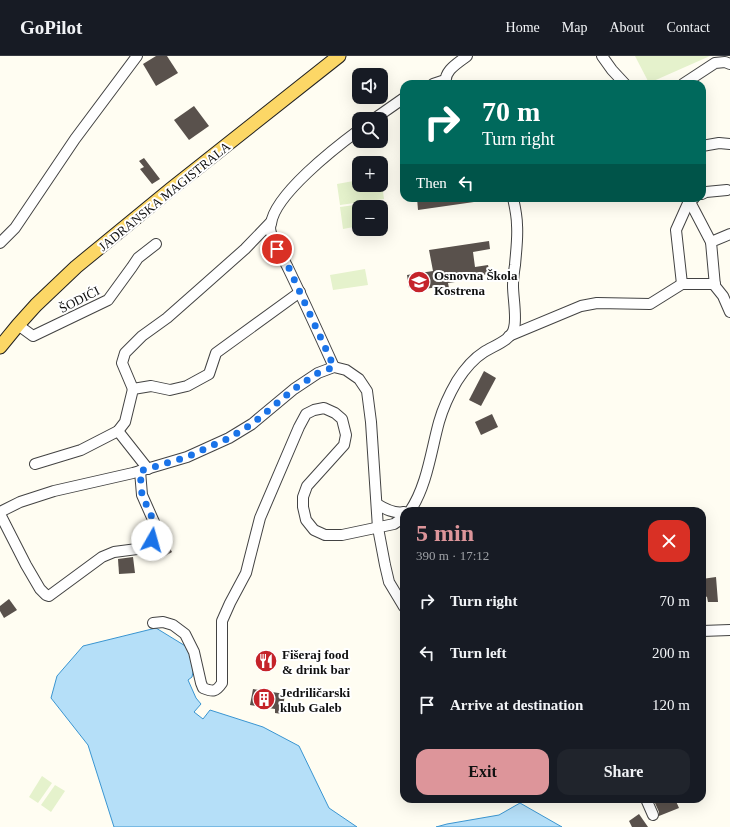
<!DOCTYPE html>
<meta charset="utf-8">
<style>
:root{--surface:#171b24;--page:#20242c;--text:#f1f3f6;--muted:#9ea1a6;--line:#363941;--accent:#dd959a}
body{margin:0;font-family:"Times New Roman",serif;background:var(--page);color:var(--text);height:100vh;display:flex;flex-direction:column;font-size:15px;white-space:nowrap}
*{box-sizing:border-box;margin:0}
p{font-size:13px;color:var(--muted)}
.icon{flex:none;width:22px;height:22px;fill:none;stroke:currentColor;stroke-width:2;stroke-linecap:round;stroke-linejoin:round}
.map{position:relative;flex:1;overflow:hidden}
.details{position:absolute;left:400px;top:451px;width:306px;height:296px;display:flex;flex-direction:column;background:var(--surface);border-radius:12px;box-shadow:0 4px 16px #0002}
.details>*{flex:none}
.banner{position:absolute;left:400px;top:24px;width:306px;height:122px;border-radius:12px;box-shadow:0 4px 16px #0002;background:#00695c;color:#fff;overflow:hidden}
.buttons{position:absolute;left:352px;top:12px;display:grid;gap:8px}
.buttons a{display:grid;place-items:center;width:36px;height:36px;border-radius:8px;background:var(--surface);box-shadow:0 4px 16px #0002;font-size:20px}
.pin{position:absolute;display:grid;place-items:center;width:34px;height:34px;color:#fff;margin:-17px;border:2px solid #fff;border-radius:50%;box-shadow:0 1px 4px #0007}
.me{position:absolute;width:44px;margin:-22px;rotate:7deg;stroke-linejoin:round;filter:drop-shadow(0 0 3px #0008)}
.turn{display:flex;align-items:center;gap:14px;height:84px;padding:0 16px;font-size:18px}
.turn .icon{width:52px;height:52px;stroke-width:2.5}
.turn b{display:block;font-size:28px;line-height:34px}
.then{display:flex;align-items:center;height:38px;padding:0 16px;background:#0003;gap:8px;font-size:15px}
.round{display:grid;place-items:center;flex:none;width:42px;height:42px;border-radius:12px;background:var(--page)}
.overview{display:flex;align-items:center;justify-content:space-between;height:68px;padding:0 16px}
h1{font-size:24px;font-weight:700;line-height:30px;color:var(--accent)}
.button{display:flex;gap:8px;margin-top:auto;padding:8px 16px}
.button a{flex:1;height:46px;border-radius:12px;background:var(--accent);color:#111;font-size:16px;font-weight:700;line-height:46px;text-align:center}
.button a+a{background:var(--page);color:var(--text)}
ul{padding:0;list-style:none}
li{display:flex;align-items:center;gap:12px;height:52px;padding:0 16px}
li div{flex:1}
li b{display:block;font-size:15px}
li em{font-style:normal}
header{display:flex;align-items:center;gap:24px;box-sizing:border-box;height:56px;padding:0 20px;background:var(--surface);border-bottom:1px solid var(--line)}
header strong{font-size:19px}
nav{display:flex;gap:22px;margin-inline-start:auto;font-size:14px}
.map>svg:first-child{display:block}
.pitch{fill:#e5f2cc}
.water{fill:#b5dff8;stroke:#3a95d1}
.building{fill:#59514c}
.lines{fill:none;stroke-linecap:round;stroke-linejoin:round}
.minor-casing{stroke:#434343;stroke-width:12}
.major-casing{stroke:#212121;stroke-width:15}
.minor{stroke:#fff;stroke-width:10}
.major{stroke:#fcd766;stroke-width:13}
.route{stroke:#1a73e8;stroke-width:7;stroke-dasharray:0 12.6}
.labels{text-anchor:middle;stroke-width:4;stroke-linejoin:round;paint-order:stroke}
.street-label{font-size:13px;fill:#101010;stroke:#fff}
.poi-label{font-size:13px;font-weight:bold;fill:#101010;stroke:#fff;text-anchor:start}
</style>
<header>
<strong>GoPilot</strong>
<nav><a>Home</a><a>Map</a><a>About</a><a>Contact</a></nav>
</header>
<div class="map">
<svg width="730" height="771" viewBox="0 0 730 771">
<rect width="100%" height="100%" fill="#fffdf2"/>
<!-- pitch -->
<g class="pitch">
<polygon points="635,0 710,0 649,27"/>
<polygon points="381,121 384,143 340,149 337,128 359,124 359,129 381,129"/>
<polygon points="384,145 387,166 381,167 381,151 359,151 359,170 343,173 340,151"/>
<polygon points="365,213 368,229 333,234 330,219"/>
<polygon points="42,720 52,727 38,747 29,741"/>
<polygon points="55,729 65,735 51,756 41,749"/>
</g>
<!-- water -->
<g class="water">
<polygon points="156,572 187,591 194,611 192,621 188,624 196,642 201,648 194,656 203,663 210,654 263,671 299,690 329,752 357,771 114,771 88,689 51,642 57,620 83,590"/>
<polygon points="520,747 562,771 436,771 447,768 499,759"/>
</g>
<!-- building -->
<g class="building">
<polygon points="156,0 167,0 178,17 156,30 143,8"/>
<polygon points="194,50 209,70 189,84 174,64"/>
<polygon points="144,102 160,123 152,128 140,113 144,111 139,105"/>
<polygon points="417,142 473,142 474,146 418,154"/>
<polygon points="489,185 490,193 473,196 475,211 488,209 490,218 455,223 455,226 448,227 449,232 437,234 437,231 419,234 418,230 409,232 407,219 433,215 429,194"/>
<polygon points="484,315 496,322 481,350 469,344"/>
<polygon points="492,358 498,371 481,379 475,366"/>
<polygon points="164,482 172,496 160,503 153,491 158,486"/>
<polygon points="133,501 135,517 119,518 118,503"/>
<polygon points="716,521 718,546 708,546 707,541 705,540 705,535 703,535 702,523"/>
<polygon points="9,543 17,554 4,562 0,555 0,550"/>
<polygon points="253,633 285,638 282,658 275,657 275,653 250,649"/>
<polygon points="664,743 675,743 679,752 659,760 659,756 655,747"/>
<polygon points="639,758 648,771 632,771 629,765"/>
</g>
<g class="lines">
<!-- minor casing -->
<g class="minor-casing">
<g id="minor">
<polyline points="602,0 612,14 625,28"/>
<polyline points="433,28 445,24"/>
<path d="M446 28C443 15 458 7 467 0"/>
<polyline points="683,28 715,7 725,6 730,8"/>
<polyline points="374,63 404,42"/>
<polyline points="702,90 719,87 730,88"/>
<polyline points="702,138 706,136 727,134"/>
<polyline points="688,142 711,186"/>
<polyline points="730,178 711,186 715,230 723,240 730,256"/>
<polyline points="0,187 15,172 75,83 137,0"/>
<polyline points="682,228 676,174 689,145 694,142"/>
<polyline points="18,269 33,280 108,244 132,211 138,202 156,188"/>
<polyline points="509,280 581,250 597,247 650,248 682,228 715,228"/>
<path d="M334 311C319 278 304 245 288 212 283 201 273 189 271 177 270 174 270 170 271 168 274 139 336 91 359 74"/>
<polyline points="133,333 122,307 125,297 142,280 167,262 201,232 245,193 271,166"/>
<polyline points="118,375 148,413"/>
<polyline points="35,408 81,394 118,375 125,366 133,333 151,330 170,334 187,330 209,318 216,297 300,236"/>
<path d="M377 448C385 453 394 458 404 456"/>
<path d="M410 455C427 430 431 395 439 366 443 352 450 337 457 325 464 314 473 303 484 296 493 290 512 284 514 272 517 262 513 241 513 230 513 223 514 215 515 209 516 196 518 182 517 169 517 160 515 151 513 142"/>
<polyline points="0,456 20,446 54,435 133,417 187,401 229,382 252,368 294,333 318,317 334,311 346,314 359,323 367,335 371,366 378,472 385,509 389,526 404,551"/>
<polyline points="0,458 26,509 40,533 46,539 49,540 102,501 114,496 137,493 152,484 155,473 154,466 142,439 140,415"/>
<path d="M153 567 163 566 173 569 185 578 194 596 201 627 203 632C213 636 216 636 222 627V565L230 547 246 517 249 505 260 462 299 371 306 358 314 354 324 352 335 357 342 363 346 379 344 389 307 430 303 441V451L306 464 314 474 325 479H342L394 468 404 461"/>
<polyline points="702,575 730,574"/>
<polyline points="646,743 653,759"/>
</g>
</g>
<!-- major casing -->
<g class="major-casing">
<polyline id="major" points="0,291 18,269 36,249 76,211 171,133 339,0"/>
</g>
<!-- minor -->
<use href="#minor" class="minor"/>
<!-- major -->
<use href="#major" class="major"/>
</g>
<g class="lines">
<!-- route -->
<polyline class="route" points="152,484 155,473 154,466 142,439 140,415 187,401 229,382 252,368 294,333 318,317 334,311 288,210 277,193"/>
</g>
<!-- icons -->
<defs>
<g id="school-disc" transform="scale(1.15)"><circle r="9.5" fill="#c5232a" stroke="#fff"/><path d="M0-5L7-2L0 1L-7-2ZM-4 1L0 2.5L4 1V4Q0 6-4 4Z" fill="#fff"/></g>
<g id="restaurant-disc" transform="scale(1.15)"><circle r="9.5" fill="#c5232a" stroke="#fff"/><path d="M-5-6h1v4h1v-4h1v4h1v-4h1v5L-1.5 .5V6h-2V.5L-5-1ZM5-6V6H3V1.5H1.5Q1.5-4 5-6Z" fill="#fff"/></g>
<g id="building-disc" transform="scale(1.15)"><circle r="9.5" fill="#c5232a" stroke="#fff"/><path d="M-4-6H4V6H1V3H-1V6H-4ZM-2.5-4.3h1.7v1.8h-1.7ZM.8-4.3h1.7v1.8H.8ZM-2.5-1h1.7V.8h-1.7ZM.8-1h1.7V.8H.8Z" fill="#fff"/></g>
</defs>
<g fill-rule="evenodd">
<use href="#school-disc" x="419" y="226"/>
<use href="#restaurant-disc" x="266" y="605"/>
<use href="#building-disc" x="264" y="643"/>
</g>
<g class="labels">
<!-- street labels -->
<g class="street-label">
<text transform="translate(164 140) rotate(-39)" y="5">JADRANSKA MAGISTRALA</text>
<text transform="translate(79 243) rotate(-27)" y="5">ŠODIĆI</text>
</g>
<!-- poi labels -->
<g class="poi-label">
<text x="434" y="224">Osnovna Škola<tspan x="434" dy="15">Kostrena</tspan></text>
<text x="282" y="603">Fišeraj food<tspan x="282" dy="15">&amp; drink bar</tspan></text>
<text x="280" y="641">Jedriličarski<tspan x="280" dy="15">klub Galeb</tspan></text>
</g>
</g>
</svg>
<div class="buttons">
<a><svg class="icon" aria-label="sound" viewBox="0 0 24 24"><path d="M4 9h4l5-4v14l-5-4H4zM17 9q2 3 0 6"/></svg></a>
<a><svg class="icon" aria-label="search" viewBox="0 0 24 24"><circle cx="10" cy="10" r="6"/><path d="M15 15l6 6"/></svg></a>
<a>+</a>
<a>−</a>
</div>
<div class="pin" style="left:277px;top:193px;background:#d93025"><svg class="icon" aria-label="arrive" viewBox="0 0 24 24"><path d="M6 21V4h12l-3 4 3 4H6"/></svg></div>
<svg class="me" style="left:152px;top:484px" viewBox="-20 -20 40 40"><circle r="19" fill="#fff"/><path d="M0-13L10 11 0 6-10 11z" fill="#1a73e8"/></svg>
<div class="banner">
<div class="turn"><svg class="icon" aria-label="right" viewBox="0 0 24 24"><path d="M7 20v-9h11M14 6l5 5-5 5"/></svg><div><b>70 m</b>Turn right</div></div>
<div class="then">Then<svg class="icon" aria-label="left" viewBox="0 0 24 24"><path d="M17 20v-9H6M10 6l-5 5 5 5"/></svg></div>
</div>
<section class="details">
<div class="overview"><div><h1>5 min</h1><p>390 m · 17:12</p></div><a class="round" style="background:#d93025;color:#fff"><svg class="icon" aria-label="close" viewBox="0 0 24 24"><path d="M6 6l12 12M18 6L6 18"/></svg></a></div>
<ul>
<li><svg class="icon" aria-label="right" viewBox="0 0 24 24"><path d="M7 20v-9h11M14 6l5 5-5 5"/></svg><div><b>Turn right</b></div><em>70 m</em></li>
<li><svg class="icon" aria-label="left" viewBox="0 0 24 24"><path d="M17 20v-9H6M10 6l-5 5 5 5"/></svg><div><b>Turn left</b></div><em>200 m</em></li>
<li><svg class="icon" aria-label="arrive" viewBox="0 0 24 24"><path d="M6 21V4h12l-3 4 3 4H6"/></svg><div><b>Arrive at destination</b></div><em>120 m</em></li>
</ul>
<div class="button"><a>Exit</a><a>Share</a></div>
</section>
</div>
